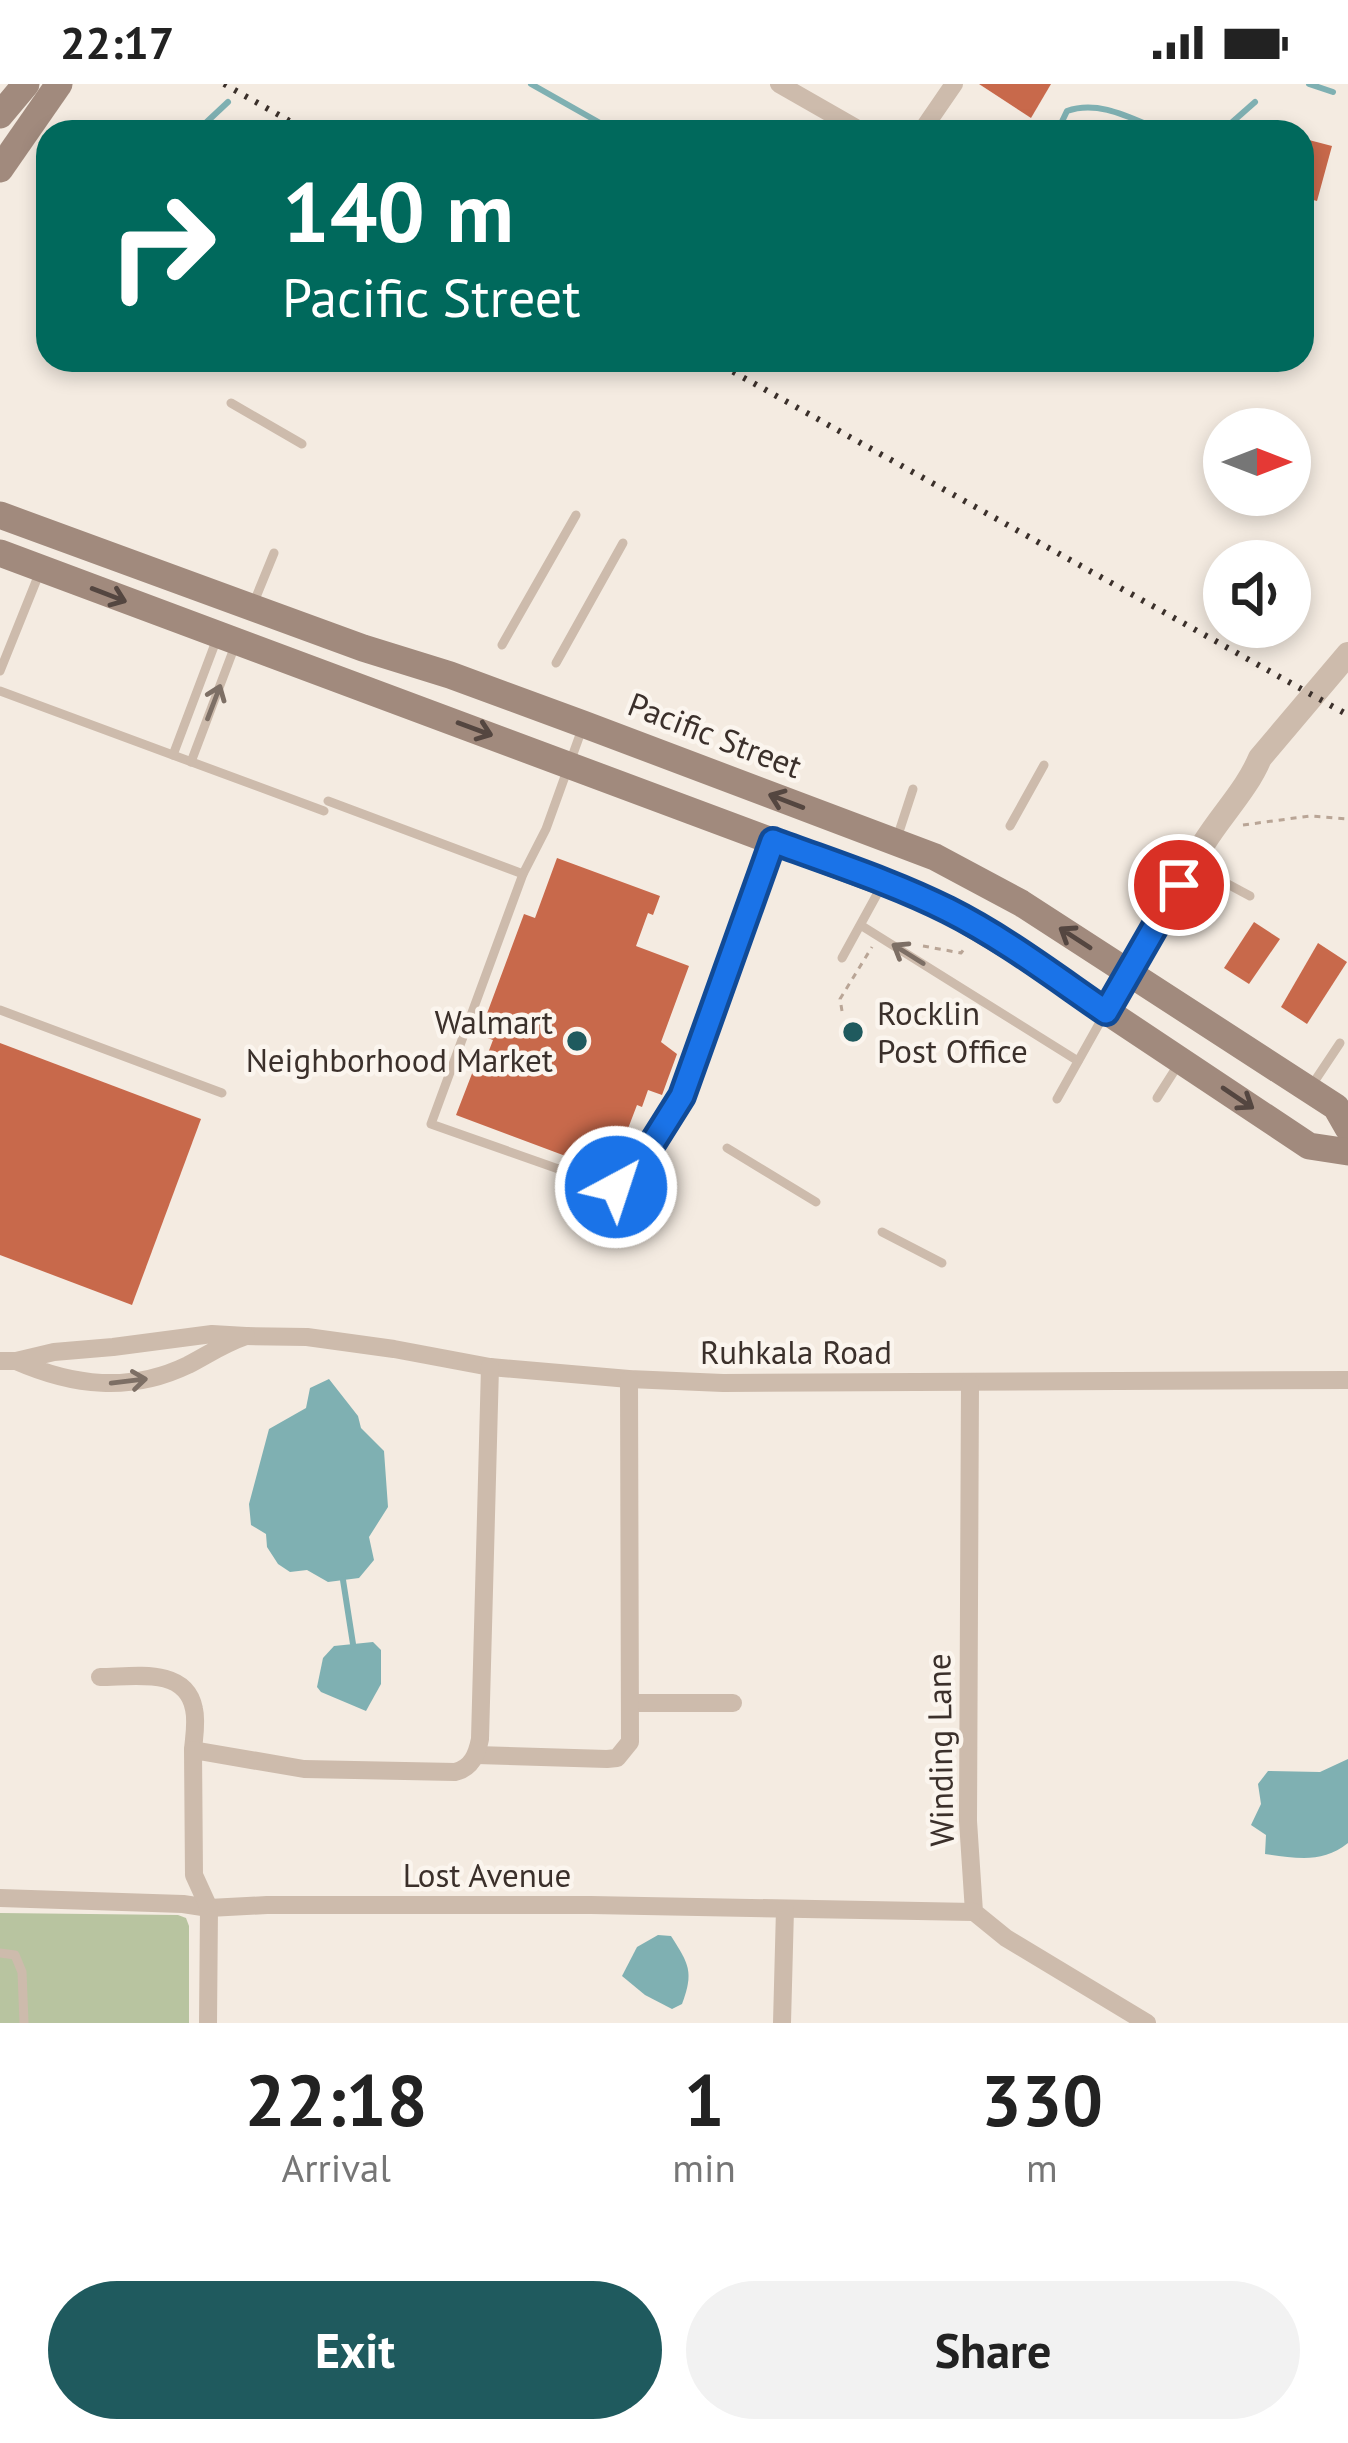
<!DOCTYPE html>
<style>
:root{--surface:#fff;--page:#f2f2f2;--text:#222;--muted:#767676;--accent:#1f5a5e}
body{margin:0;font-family:"PT Sans",sans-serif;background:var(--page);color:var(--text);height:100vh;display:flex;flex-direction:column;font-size:45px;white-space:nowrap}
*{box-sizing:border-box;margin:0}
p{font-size:39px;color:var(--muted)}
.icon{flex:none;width:66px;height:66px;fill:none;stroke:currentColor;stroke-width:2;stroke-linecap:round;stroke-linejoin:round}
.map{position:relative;height:1939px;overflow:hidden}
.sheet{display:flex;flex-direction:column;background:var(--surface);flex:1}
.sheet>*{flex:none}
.banner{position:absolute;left:36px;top:36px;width:1278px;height:252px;border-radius:36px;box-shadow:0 6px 18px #0003;background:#00695c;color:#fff;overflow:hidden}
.needle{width:78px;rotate:90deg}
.buttons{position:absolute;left:1203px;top:324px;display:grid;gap:24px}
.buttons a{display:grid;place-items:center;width:108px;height:108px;border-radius:50%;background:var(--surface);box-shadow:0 6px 18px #0003;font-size:60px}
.pin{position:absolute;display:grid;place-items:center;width:102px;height:102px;color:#fff;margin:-51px;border:6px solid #fff;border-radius:50%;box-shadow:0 3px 12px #0007}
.me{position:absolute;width:132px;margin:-66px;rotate:40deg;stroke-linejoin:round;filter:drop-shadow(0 0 9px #0008)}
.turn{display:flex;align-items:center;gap:42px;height:252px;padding:0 48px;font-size:54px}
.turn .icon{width:156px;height:156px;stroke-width:2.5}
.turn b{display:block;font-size:84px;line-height:102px}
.eta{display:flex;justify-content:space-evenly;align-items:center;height:204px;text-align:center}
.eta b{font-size:72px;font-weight:700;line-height:84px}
.button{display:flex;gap:24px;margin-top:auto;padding:24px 48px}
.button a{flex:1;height:138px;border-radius:72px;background:var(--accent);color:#fff;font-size:48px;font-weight:700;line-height:138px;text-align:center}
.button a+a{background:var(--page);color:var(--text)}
.status{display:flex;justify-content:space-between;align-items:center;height:84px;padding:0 60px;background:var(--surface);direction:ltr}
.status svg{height:33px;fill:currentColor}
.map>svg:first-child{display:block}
.green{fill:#b8c4a0}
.water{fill:#7fb0b2}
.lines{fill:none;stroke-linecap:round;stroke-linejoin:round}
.stream{stroke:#7fb0b2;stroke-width:6}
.building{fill:#c8694b}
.path{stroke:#b9a596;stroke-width:3;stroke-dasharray:6 6;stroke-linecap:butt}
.service{stroke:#cdbbac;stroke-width:9}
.minor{stroke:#cdbbac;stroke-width:18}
.tertiary{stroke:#cdbbac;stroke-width:24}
.secondary{stroke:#a18a7d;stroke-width:27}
.rail{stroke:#3b302b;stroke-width:6;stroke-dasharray:3 9;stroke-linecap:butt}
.oneway{stroke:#544640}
.oneway2{stroke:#7d6f65}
.route-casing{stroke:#114b97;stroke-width:30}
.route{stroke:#1a73e8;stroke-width:21}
.poi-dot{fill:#1f5a5e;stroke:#fbf5ee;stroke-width:4.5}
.labels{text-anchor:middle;stroke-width:9;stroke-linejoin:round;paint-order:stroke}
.street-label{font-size:33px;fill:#3b302b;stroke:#fbf5ee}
.poi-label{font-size:33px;fill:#3b302b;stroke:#fbf5ee;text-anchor:start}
</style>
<div class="status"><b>22:17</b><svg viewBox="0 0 49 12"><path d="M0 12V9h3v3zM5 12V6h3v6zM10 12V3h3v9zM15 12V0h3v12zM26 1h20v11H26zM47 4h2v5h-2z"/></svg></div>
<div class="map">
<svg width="1348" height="1939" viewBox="0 0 1348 1939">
<rect width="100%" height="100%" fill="#f4ebe1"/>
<!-- green -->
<polygon class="green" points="0,1829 178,1831 186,1834 189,1842 189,1939 0,1939"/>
<!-- water -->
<g class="water">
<polygon points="329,1295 358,1332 361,1344 384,1367 388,1423 369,1453 374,1476 359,1494 328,1498 307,1486 290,1488 278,1480 267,1463 266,1450 251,1441 249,1420 269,1345 306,1324 310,1304"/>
<polygon points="373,1558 381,1566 381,1600 366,1627 321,1608 317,1603 323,1574 334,1562"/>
<path d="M1348 1675V1759C1322 1780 1296 1774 1265 1770L1266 1751 1251 1741 1261 1720 1258 1700 1268 1687 1320 1688Z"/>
<path d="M658 1851 671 1852C689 1880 694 1888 682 1920L672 1925 645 1911 622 1892 637 1863Z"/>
</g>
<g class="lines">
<!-- stream -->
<g class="stream">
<polyline points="531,0 616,48"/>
<polyline points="1309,0 1333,8"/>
<polyline points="196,48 228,18"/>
<path d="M1057 48 1067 27C1100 15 1134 36 1165 48"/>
<polyline points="1221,48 1255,18"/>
<polyline points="343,1496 353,1560"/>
</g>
</g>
<!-- building -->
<g class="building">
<polygon points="979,0 1051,0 1031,34"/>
<polygon points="1309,56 1332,62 1317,117 1302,113 1302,80"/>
<polygon points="557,774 660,812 653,831 648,829 636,862 689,882 661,958 677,970 662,1011 648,1006 642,1023 637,1021 611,1089 456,1031 473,987 480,990 493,956 479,951 524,830 535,834"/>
<polygon points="1254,838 1280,855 1249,900 1224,884"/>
<polygon points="1318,859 1347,878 1307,940 1281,923"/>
<polygon points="0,959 201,1035 132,1221 0,1171"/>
</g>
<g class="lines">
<!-- path -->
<g class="path">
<polyline points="1243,741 1310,732 1348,735"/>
<polyline points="923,862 961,869 964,865"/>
<polyline points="842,927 840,915 872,863"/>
</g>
<!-- service -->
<g class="service">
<polyline points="231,319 302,360"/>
<polyline points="254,518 274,469"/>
<polyline points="502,561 576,431"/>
<polyline points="556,579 623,459"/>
<polyline points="0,587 39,490"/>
<polyline points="0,607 324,727"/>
<polyline points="582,645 546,745 523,790 431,1040 601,1100 616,1103 628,1098 682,1012 771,764"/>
<polyline points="173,671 216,557"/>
<polyline points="191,678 236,559"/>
<polyline points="328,717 523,790"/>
<polyline points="1010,742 1044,681"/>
<polyline points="896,757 913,705"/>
<polyline points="1196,783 1250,812"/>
<polyline points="862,842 1078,977"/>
<polyline points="842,874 881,803"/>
<polyline points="0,926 222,1009"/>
<polyline points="1310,1004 1340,959"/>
<polyline points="1157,1014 1178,981"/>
<polyline points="1057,1015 1104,931"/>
<polyline points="727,1064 816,1118"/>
<polyline points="882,1148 942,1179"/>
<polyline points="0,1869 15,1871 22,1888 24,1939"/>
</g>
<!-- minor -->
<g class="minor">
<polyline points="779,0 863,48"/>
<polyline points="921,48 954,0"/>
<polyline points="246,1252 307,1253 394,1265 490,1283 629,1295 723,1299 1348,1296"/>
<path d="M0 1277H16L54 1268 113 1263 212 1250 246 1252C223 1260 209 1270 188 1281 130 1309 73 1302 16 1277"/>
<polyline points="970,1299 968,1737 974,1828 1006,1854 1147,1939"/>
<path d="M100 1593C133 1593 186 1582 194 1625 197 1638 194 1653 193 1666"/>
<polyline points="630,1619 733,1619"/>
<polyline points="477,1671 607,1675 617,1674 630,1658 629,1295"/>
<polyline points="0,1814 183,1820 209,1824 267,1821 591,1821 974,1828"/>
<path d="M208 1939 209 1824 194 1791 193 1666 304 1685 455 1688C472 1684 477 1670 480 1655L490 1283"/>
<polyline points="782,1939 785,1825"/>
</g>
<!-- tertiary -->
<path class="tertiary" d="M1106 928C1138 872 1170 815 1204 759 1222 730 1247 705 1260 674L1348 570"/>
<!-- secondary -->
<g class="secondary">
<polyline points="0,31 26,0"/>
<polyline points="0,85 59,0"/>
<polyline points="0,431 363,564 450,591 583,640 935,773 1021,819 1336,1023 1348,1044"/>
<polyline points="0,469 911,809 951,828 1013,865 1309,1062 1348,1068"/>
</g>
<!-- rail -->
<g class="rail">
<polyline points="224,0 309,48"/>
<polyline points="712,276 1348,631"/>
</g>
</g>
<!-- one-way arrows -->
<defs><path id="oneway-shaft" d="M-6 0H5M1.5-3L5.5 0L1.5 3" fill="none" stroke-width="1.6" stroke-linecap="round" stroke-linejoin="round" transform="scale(3)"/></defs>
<g class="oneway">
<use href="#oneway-shaft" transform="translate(109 511) rotate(21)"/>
<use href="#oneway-shaft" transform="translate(475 645) rotate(20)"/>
<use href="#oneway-shaft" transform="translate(786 717) rotate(-159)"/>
<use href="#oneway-shaft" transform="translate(1075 854) rotate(-147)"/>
<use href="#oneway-shaft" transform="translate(1238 1014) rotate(34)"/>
</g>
<g class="oneway2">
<use href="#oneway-shaft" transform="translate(214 618) rotate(-69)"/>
<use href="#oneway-shaft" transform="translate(908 870) rotate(-148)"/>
<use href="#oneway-shaft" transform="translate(129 1297) rotate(-7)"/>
</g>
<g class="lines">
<!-- route casing -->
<g class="route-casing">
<path id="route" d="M616 1103 628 1098 682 1012 773 757C832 779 892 798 948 826 1004 854 1055 893 1106 928L1179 801"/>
</g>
<!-- route -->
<use href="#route" class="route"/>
</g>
<!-- markers -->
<g class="poi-dot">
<circle cx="853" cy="948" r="12"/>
<circle cx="577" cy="957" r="12"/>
</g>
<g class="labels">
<!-- street labels -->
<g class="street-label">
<text transform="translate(715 651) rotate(21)" y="12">Pacific Street</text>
<text x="796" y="1280">Ruhkala Road</text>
<text transform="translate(940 1666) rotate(-91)" y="12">Winding Lane</text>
<text x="487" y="1803">Lost Avenue</text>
</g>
<!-- poi labels -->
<g class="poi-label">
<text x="877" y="941">Rocklin<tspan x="877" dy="38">Post Office</tspan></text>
<text x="553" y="950" text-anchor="end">Walmart<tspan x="553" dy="38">Neighborhood Market</tspan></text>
</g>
</g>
</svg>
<div class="buttons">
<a><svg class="needle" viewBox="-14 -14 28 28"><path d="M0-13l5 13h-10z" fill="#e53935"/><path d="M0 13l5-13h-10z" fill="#767676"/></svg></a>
<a><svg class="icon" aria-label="sound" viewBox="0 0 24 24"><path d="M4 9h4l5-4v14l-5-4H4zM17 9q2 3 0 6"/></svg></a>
</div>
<div class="pin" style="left:1179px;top:801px;background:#d93025"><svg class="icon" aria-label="arrive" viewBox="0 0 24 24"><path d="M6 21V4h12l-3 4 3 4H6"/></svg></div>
<svg class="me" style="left:616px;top:1103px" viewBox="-20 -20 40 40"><circle r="17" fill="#1a73e8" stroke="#fff" stroke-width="3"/><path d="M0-11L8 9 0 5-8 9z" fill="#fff"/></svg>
<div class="banner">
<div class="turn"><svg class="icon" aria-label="right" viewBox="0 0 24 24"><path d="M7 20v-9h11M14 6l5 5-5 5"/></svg><div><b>140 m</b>Pacific Street</div></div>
</div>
</div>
<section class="sheet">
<div class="eta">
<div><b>22:18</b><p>Arrival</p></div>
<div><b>1</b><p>min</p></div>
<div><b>330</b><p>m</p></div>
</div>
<div class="button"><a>Exit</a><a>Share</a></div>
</section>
